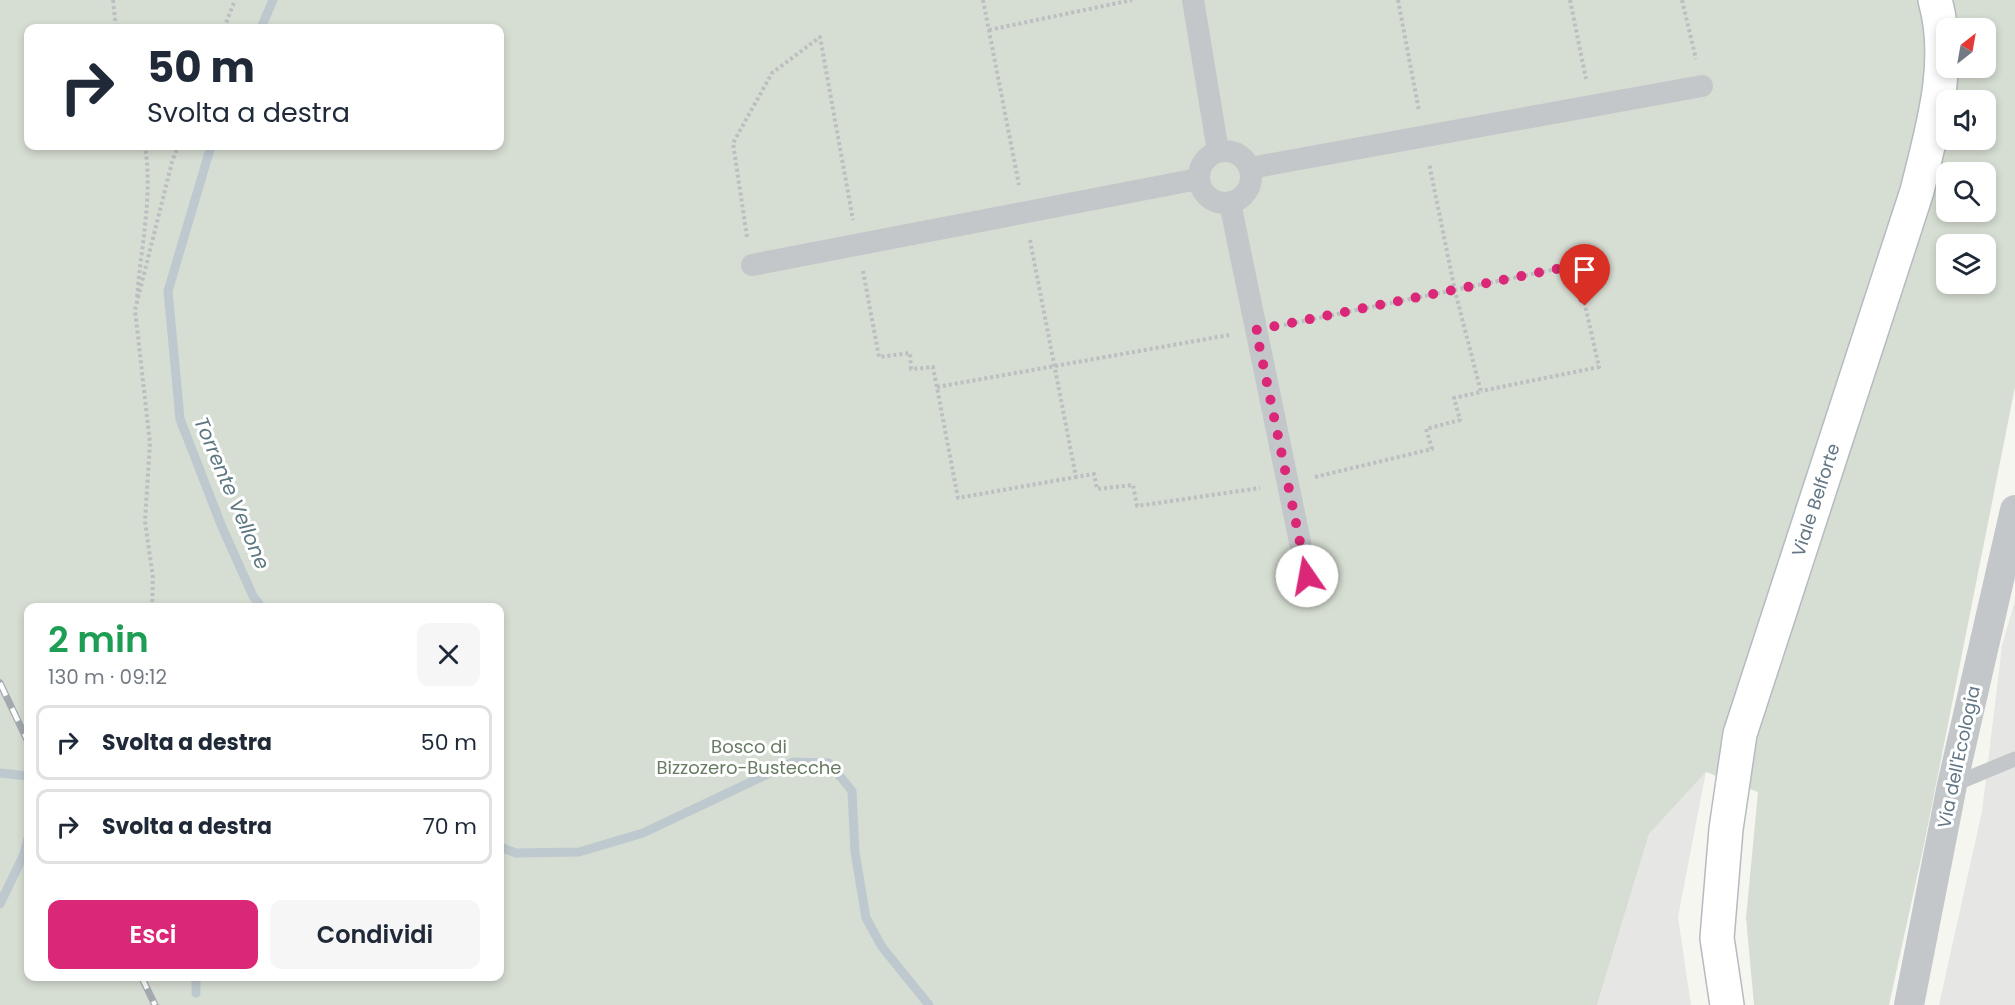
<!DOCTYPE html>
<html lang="it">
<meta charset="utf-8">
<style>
:root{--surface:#fff;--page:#f6f6f7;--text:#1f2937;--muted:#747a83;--line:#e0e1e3;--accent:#db2777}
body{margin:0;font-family:Poppins,sans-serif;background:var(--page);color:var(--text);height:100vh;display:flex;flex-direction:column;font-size:22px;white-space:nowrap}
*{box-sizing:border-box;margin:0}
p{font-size:20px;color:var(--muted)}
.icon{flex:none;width:33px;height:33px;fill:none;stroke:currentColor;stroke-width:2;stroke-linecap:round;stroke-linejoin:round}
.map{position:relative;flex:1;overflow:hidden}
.side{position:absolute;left:24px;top:603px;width:480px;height:378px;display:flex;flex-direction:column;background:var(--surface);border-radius:12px;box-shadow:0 3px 9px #0003}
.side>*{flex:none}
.top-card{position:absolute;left:24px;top:24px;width:480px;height:126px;border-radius:12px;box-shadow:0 3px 9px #0003;background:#fff;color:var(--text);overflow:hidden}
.needle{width:39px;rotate:31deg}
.fabs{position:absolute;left:1936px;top:18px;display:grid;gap:12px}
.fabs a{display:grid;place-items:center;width:60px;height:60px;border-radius:12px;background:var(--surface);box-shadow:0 3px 9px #0003;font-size:30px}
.pin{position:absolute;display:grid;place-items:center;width:51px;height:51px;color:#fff;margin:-62px -26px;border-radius:50% 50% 50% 0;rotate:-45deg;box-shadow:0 0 6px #0007}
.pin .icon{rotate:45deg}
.me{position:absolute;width:66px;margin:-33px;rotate:348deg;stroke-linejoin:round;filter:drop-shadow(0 0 4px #0008)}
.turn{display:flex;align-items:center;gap:21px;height:126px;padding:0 24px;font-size:27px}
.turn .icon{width:78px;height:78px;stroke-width:2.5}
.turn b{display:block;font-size:42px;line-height:51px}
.round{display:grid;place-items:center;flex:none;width:63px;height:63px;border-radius:12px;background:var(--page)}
.summary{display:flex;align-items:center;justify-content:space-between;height:102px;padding:0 24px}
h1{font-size:36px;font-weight:600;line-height:45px;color:#1e9e55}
.action{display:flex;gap:12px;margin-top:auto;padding:12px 24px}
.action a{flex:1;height:69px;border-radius:12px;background:var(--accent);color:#fff;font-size:24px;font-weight:600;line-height:69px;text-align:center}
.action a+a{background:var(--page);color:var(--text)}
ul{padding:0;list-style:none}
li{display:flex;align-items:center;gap:18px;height:75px;margin:0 12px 9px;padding:0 12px;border:3px solid var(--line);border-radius:12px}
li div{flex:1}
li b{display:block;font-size:22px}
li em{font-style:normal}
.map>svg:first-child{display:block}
.built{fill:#e6e7e5}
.green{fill:#d6ddd2;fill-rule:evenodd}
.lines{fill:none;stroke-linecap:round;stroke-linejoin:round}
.stream{stroke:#bdc9ce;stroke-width:9}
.secondary-casing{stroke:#b5bbbf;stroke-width:36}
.path{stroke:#bcbfc1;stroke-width:4;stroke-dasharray:3 3;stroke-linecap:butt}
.service{stroke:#c3c7ca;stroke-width:15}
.pedestrian{stroke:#c3c7ca;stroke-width:22}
.minor{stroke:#c3c7ca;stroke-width:30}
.secondary{stroke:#fff;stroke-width:33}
.rail-casing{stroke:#a3aaaf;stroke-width:7}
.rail{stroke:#fff;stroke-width:4.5;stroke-dasharray:14;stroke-linecap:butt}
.route{stroke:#db2777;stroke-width:10;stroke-dasharray:0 18}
.labels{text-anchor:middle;stroke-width:6;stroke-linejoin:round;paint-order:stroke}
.street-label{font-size:18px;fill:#627685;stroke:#fff}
.park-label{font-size:18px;fill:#677b62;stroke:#fff}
.water-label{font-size:20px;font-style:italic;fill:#5e7882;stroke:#fff}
</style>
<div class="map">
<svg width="2015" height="1005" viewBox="0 0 2015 1005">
<rect width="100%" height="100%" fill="#f6f6f1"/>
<!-- built -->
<g class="built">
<polygon points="2015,600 2015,1005 1939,1005 1982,811 2002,646"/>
<polygon points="1706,772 1678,917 1691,1005 1597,1005 1649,834"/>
</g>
<!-- green -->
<path class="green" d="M0 0H2015V387L1924 845 1889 1005H1754L1746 918 1758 792 1706 772 1649 834 1597 1005H0ZM28 28H500V146H28ZM1947 28H1986V68H1947ZM1947 100H1986V140H1947ZM1947 172H1986V212H1947ZM1947 244H1986V284H1947ZM28 608H500V976H28Z"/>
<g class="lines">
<!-- stream -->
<g class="stream">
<polyline points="261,28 273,0"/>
<polyline points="211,146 168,291 180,419 222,527 253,596 262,608"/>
<polyline points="0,773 28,776"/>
<polyline points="500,847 516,853 579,852 643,833 793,762 829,763 852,791 855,852 866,918 882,947 929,1005"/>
<polyline points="0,904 24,854 28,838"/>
<polyline points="196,993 196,976"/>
</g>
<!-- secondary casing -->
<g class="secondary-casing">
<path id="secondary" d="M1727 1005 1717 938 1726 829 1740 734 1917 191C1932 130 1953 63 1935 0"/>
</g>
<!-- path -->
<g class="path">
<polyline points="113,0 116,28"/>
<polyline points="983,0 1019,185"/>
<polyline points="1398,0 1419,111"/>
<polyline points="1570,0 1586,79"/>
<polyline points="1682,0 1696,59"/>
<polyline points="224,28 235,0"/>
<polyline points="989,30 1132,0"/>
<polyline points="747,237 733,143 772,73 820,37 853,220"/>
<polyline points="1030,240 1076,477 1094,474 1097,489 1133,485 1137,506 1260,488"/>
<polyline points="863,271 879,357 910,353 911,369 933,367 958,498 1076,477"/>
<path d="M137 297C141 246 153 196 145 146"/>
<polyline points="1284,325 1576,265 1599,367 1481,391"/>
<polyline points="937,387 1229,335"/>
<polyline points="1315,477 1432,449 1426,429 1460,420 1454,398 1481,392 1455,291 1429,163"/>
<polyline points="152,608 153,578 145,521 150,443 135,310 172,162 178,146"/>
</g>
<!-- service -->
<polyline class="service" points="1952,785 2015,759"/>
<!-- pedestrian -->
<g class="pedestrian">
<polyline points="1193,0 1218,151"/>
<circle cx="1225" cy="177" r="26"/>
<polyline points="1250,168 1702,86"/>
<polyline points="1230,203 1307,576"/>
<polyline points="752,265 1198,179"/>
</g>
<!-- minor -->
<polyline class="minor" points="1909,1005 1952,785 2015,510"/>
<!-- secondary -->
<use href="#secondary" class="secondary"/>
<!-- rail casing -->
<g class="rail-casing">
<g id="rail">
<polyline points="0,683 28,742"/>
<polyline points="141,976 155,1005"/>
</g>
</g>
<!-- rail -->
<use href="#rail" class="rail"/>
</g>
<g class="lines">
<!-- route -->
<polyline class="route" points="1307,576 1256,330 1576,265 1585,306"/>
</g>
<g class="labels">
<!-- street labels -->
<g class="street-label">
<text transform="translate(1816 500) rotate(-72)" y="6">Viale Belforte</text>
<text transform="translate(1959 757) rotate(-78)" y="6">Via dell'Ecologia</text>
</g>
<!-- park labels -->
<g class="park-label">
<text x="749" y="753">Bosco di<tspan x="749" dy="21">Bizzozero-Bustecche</tspan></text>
</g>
<!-- water labels -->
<g class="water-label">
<text transform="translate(232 493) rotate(67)" y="7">Torrente Vellone</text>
</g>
</g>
</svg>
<div class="fabs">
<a><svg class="needle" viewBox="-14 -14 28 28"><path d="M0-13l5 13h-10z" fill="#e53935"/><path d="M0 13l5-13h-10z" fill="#747a83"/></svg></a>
<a><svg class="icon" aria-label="sound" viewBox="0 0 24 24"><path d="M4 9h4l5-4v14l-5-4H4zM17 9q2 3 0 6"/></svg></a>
<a><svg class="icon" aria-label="search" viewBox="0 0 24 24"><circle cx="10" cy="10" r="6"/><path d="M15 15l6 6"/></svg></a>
<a><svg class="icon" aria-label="layers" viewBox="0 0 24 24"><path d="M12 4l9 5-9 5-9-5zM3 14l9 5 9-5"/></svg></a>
</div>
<div class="pin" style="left:1585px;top:306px;background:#d93025"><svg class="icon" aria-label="arrive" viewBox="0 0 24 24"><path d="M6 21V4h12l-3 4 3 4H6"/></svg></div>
<svg class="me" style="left:1307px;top:576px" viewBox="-20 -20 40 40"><circle r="19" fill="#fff"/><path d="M0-13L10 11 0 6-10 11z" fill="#db2777"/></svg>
<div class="top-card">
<div class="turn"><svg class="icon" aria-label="right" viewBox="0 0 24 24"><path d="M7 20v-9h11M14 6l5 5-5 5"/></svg><div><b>50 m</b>Svolta a destra</div></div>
</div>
<section class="side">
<div class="summary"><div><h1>2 min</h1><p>130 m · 09:12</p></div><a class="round"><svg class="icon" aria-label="close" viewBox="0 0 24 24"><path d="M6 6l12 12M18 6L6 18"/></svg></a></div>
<ul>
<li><svg class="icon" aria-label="right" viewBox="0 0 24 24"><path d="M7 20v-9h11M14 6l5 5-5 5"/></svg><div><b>Svolta a destra</b></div><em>50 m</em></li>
<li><svg class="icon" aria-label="right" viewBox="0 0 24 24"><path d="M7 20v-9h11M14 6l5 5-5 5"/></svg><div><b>Svolta a destra</b></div><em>70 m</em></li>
</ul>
<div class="action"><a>Esci</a><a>Condividi</a></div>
</section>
</div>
